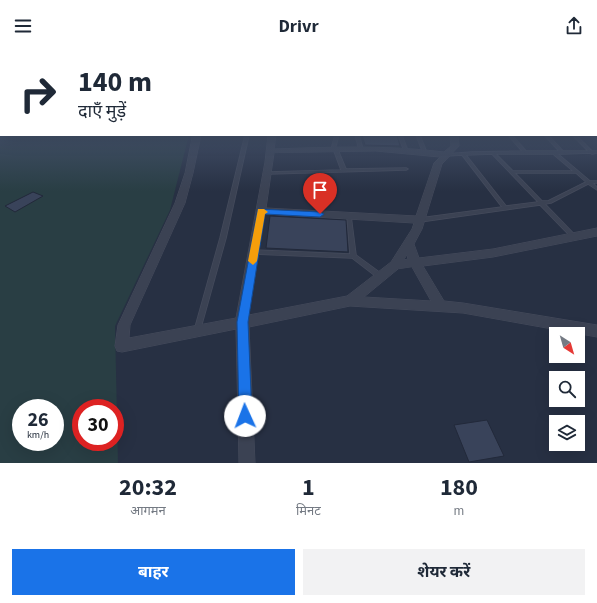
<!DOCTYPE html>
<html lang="hi">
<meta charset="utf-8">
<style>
:root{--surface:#fff;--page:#f2f2f3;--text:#1f2937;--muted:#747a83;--accent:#1a73e8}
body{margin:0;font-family:"Source Sans 3","Noto Sans Devanagari",sans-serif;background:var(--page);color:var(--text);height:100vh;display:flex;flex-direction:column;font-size:15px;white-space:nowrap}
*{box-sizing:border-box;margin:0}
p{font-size:13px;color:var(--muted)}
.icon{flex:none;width:22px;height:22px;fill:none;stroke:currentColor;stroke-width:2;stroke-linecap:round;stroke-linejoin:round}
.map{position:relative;height:411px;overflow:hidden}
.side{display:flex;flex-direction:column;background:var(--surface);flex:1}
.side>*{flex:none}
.top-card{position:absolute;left:0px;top:0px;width:597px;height:84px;box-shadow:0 4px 16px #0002;background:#fff;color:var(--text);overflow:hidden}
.needle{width:26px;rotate:143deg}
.tools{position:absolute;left:549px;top:275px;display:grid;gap:8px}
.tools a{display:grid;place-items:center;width:36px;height:36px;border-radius:0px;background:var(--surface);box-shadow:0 4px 16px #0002;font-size:20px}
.speed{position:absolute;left:12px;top:347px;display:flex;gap:8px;font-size:20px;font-weight:700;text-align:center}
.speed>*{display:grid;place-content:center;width:52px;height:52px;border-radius:50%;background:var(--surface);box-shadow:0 4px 16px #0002;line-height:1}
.speed small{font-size:10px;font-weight:400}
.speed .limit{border:6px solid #d22;background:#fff;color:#111}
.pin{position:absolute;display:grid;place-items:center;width:34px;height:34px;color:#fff;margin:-41px -17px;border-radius:50% 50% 50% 0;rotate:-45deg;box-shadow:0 0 4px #0007}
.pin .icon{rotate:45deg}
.me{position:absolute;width:44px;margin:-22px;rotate:358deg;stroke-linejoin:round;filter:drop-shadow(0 0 3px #0008)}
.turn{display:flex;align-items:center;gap:14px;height:84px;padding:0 12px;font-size:18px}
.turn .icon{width:52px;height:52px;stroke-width:2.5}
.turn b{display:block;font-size:28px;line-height:34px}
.eta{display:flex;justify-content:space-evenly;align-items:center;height:68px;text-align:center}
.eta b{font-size:24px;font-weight:700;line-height:28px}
.button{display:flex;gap:8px;margin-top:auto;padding:8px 12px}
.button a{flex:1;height:46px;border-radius:0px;background:var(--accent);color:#fff;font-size:16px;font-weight:700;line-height:46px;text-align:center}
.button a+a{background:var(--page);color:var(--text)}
header{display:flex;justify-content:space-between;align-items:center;height:52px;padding:0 12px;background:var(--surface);font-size:18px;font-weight:700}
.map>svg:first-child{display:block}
.green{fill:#293e44;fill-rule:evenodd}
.building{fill:#39435a;stroke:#22293a}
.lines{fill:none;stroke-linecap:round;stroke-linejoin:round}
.lane-casing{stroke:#454b5c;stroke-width:1.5}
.street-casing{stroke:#454b5c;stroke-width:1}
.lane{fill:#3b4253;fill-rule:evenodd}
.street{fill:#3b4253;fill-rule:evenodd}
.route{fill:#1a73e8;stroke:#114b97}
.slow{fill:#f59e0b}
</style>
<header><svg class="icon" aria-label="menu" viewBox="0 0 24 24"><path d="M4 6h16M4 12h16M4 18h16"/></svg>Drivr<svg class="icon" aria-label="share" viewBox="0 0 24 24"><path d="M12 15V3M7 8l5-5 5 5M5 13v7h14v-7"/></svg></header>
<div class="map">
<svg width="597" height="411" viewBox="0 0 597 411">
<rect width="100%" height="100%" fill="#273043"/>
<!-- green -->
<path class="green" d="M0 81 1 83H189L170 158 115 274 118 411H0ZM21 356H55V390H21ZM81 356H115V390H81Z"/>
<!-- building -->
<g class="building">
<polygon points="362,83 397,83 400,94 365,93"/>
<polygon points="33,140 43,144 15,160 5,154"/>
<polygon points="270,164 346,168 348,200 266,196"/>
<polygon points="487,368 504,404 469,410 454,373"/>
</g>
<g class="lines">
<!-- lane casing -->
<g class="lane-casing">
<g id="lane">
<polygon points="245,83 249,83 226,186 200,279 199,281 197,282 195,281 194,279 220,186"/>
<polygon points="335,83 339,83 335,97 338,98 346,117 406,116 408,117 406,118 268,122 266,121 268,120 341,118 334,99 331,98"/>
<polygon points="355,83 359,83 363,97 362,98 359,97"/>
<polygon points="398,83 402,83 408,99 407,100 404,99"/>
<polygon points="416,83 420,83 427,101 426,102 423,101"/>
<path d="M508 83H512L526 99H559L544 83H548L563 99H588L572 83H576L592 99H597V101L592 102 590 101 563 102H558L590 129H597V131H593L597 135V138L588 132 551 151 545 152 576 184 577 185 576 186H572L540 153 420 170 418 169V167L420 166 502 155 462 103 445 104 443 103 445 102 472 100 522 99ZM492 102 538 150 506 154 466 103ZM496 102H553L573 119H513ZM515 121H576L586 130 548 149H542Z"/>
<polygon points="349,162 351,164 356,203 382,222 383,224 382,226 378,226 352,206 254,202 251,200 254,198 350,202 347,164"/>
</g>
</g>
<!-- street casing -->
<g class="street-casing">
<path id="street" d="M193 83H201L193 121 185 151 130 273 129 286 236 266 265 110 268 83H276L274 97C331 95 387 93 444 100L451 94 450 83H458L459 94 442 112 422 177 414 192 419 206 493 197 597 176V184L493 205 423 214 444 249 463 251 597 273V285L463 261 350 254 249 275 255 411H239L236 277 122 300 117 299 115 294 118 273 175 151 185 121ZM376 99 440 105 434 111 416 164 266 156 274 101ZM265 162 414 171 412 177 391 210 347 244 249 263ZM407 203 408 207 404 208ZM412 215 431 249 364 245 398 217Z"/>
</g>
<!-- lane -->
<use href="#lane" class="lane"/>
<!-- street -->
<use href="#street" class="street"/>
</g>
<!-- sky -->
<linearGradient id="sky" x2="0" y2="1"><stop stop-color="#151a25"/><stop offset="0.58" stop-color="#414e66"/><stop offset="1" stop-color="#414e66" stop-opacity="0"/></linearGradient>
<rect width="597" height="139" fill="url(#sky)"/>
<!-- route -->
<polygon class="route" points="258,157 320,160 324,162 320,165 265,162 248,270 252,364 250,368 245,370 241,368 239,364 237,270"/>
<!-- slow -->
<polygon class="slow" points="258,157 264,157 268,160 265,162 257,209 253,213 248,209"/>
</svg>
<div class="tools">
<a><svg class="needle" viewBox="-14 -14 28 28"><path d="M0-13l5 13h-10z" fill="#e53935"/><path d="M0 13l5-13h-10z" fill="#747a83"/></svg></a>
<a><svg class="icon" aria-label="search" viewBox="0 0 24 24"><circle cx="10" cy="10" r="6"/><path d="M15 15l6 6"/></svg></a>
<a><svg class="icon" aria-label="layers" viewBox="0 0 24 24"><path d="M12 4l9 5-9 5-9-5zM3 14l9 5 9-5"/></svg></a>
</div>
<div class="speed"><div>26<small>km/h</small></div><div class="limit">30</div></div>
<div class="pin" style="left:320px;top:162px;background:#d93025"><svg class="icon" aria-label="arrive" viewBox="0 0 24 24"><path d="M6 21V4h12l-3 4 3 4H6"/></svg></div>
<svg class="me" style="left:245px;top:364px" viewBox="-20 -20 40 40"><circle r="19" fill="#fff"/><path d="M0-13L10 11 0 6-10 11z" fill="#1a73e8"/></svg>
<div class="top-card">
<div class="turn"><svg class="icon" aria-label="right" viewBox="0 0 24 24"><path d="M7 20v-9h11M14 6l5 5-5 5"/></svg><div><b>140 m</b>दाएँ मुड़ें</div></div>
</div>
</div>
<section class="side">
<div class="eta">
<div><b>20:32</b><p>आगमन</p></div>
<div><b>1</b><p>मिनट</p></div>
<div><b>180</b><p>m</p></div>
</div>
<div class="button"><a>बाहर</a><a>शेयर करें</a></div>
</section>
